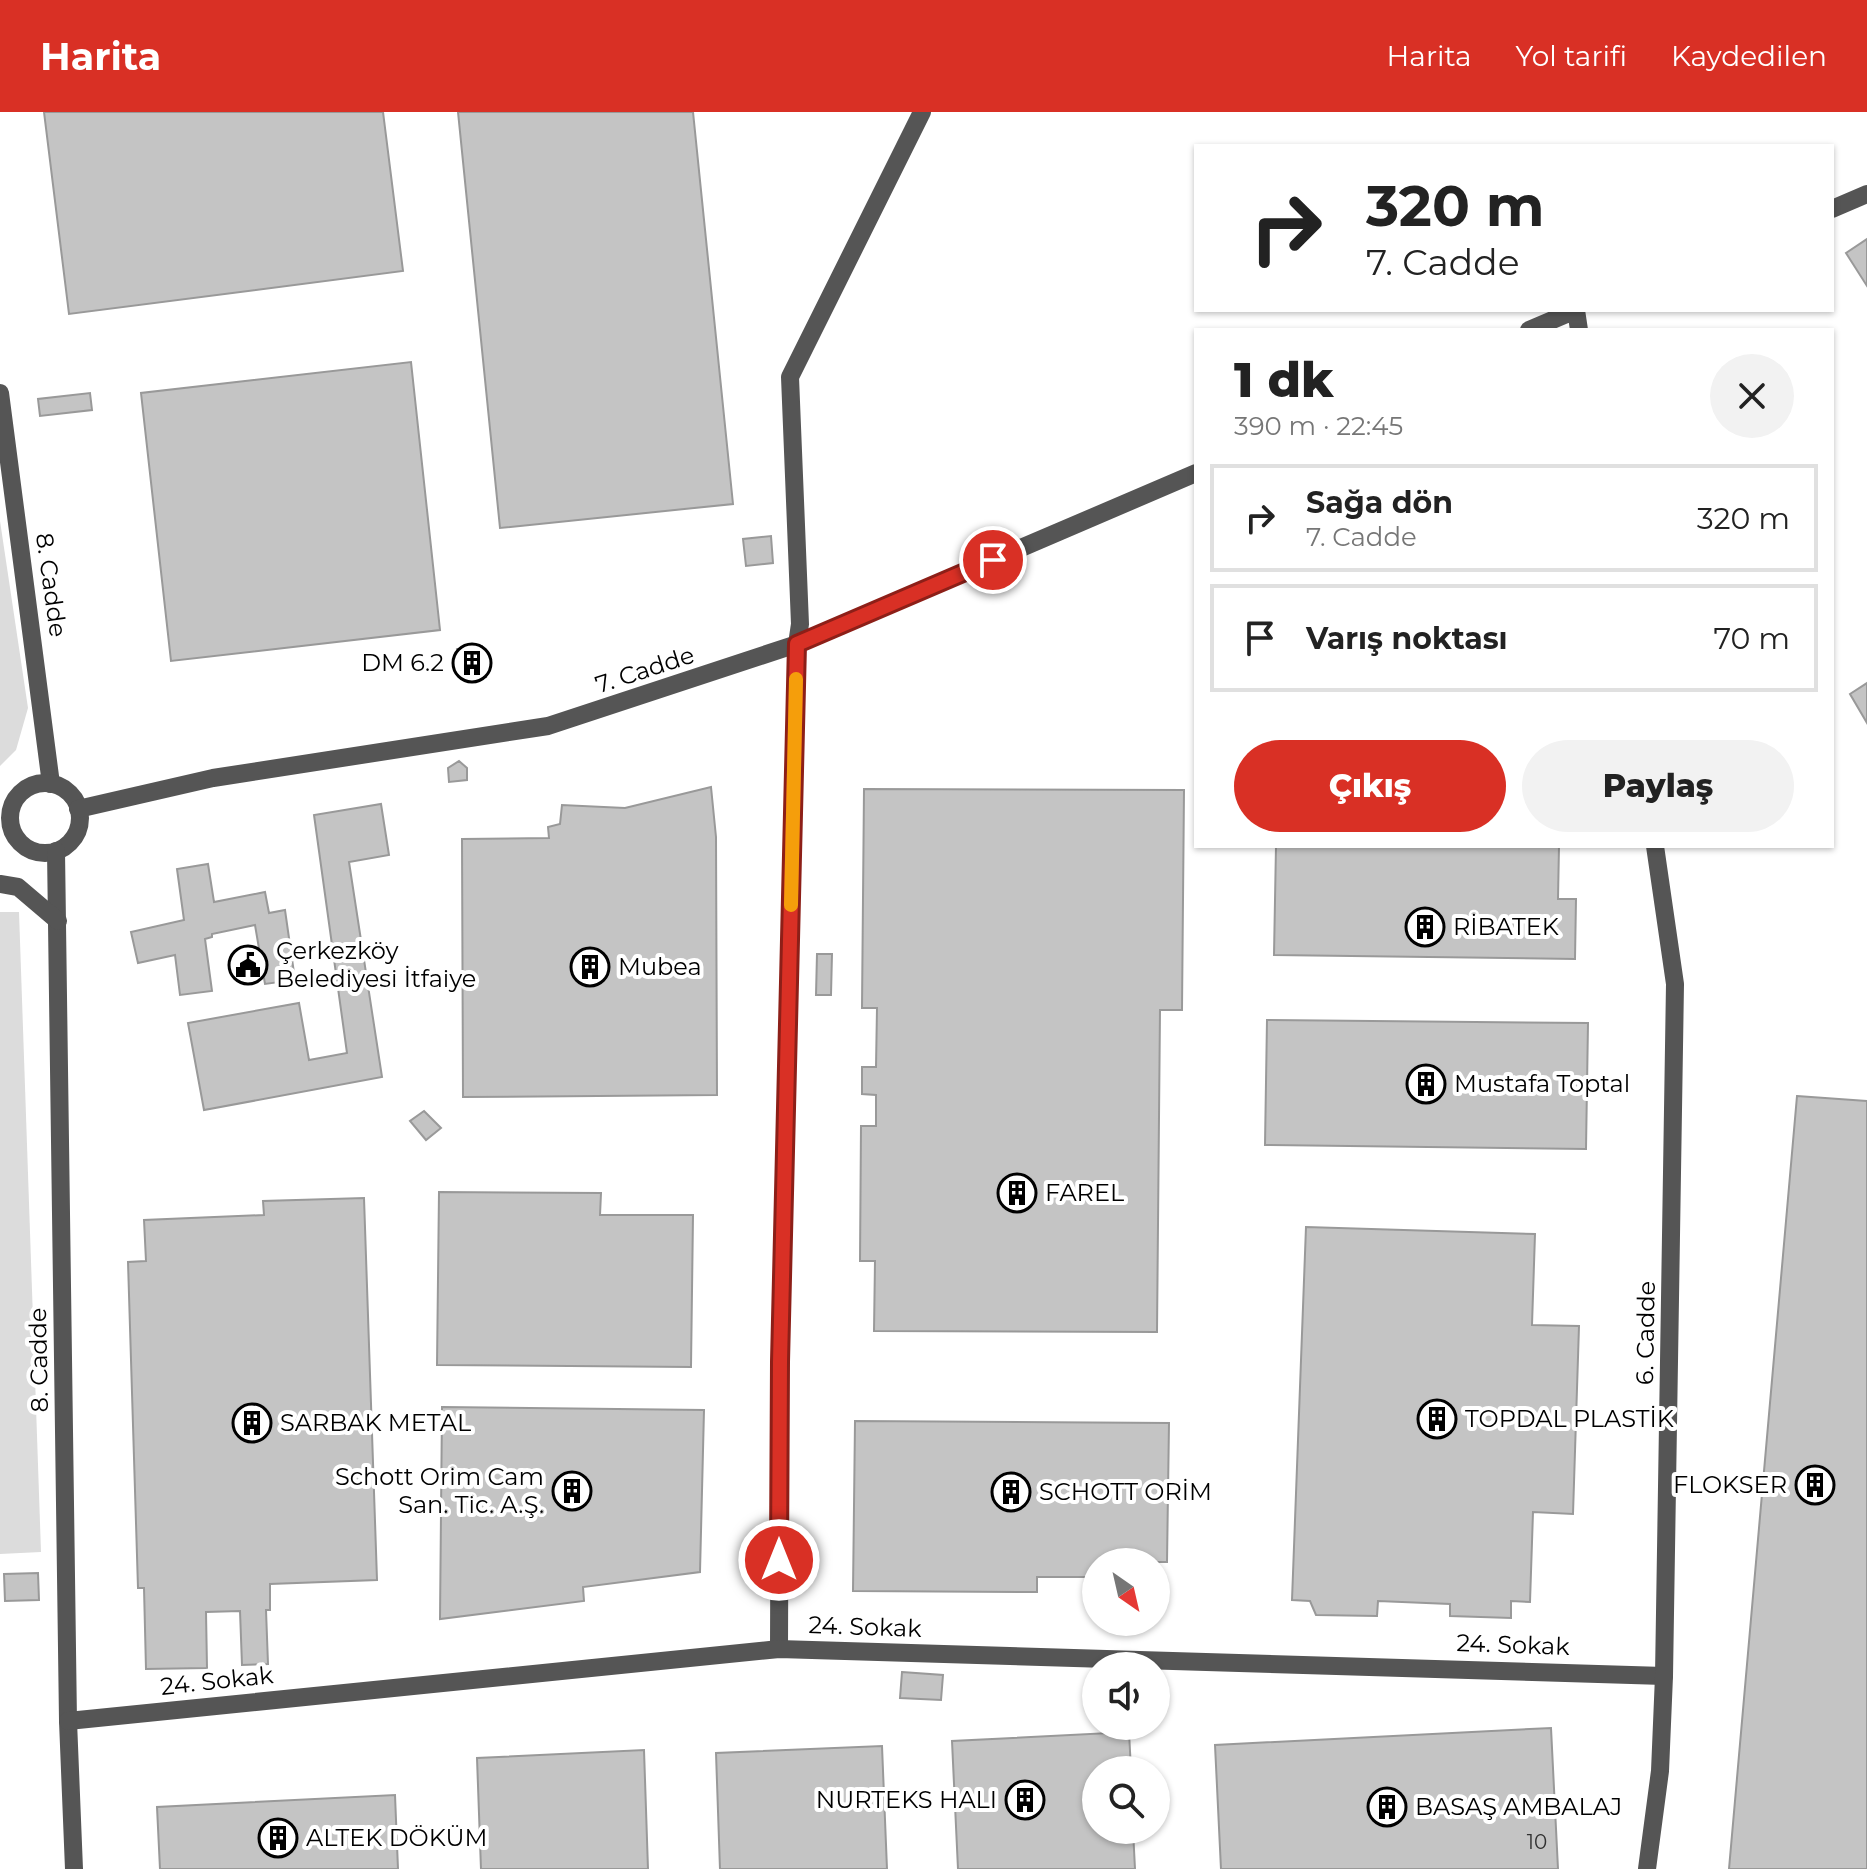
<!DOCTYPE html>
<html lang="tr">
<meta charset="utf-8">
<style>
:root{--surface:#fff;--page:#f2f2f2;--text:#222;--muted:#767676;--line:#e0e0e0;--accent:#d93025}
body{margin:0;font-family:Montserrat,sans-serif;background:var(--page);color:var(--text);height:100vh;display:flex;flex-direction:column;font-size:30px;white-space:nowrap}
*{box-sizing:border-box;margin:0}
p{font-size:26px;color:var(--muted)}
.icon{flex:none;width:44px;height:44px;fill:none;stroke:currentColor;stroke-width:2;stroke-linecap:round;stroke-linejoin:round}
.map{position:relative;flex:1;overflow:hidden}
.drawer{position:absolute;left:1194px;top:216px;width:640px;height:520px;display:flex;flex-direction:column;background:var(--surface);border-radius:0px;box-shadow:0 2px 6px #0004}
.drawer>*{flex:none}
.guide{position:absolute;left:1194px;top:32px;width:640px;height:168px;border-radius:0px;box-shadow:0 2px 6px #0004;background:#fff;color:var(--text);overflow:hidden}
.needle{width:52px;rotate:146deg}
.fabs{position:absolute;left:1082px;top:1436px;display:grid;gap:16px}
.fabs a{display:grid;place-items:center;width:88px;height:88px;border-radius:50%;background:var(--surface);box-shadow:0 2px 6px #0004;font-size:40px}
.pin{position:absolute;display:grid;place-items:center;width:68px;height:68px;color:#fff;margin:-34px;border:4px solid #fff;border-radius:50%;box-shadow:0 2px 8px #0007}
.me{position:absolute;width:88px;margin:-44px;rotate:0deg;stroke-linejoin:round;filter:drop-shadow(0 0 6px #0008)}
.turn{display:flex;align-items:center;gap:28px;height:168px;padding:0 40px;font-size:36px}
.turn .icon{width:104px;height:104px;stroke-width:2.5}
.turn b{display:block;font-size:56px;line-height:68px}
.round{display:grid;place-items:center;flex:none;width:84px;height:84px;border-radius:42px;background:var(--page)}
.head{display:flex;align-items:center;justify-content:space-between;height:136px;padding:0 40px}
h1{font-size:48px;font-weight:800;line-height:60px}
.primary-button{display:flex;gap:16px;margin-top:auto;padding:16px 40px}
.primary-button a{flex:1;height:92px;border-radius:48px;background:var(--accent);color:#fff;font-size:32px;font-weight:800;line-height:92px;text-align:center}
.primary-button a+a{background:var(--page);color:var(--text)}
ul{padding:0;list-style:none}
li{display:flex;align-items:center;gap:24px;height:108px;margin:0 16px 12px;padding:0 24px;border:4px solid var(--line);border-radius:0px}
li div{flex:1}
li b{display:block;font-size:30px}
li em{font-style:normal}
header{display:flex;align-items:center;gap:48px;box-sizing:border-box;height:112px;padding:0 40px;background:var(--accent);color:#fff}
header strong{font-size:38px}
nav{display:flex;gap:44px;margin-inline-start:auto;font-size:28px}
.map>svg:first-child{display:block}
.green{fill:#dcdcdc}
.building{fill:#c4c4c4;stroke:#999;stroke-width:2}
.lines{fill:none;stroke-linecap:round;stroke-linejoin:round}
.minor{stroke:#555;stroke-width:18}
.route-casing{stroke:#8d1f18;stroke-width:20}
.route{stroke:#d93025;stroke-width:14}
.slow{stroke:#f59e0b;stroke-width:14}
.labels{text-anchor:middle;stroke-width:8;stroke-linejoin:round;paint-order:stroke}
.number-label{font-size:20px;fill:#313131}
.street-label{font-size:24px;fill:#000;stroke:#fff}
.poi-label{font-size:24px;fill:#000;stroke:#fff;text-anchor:start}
</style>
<header>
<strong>Harita</strong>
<nav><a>Harita</a><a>Yol tarifi</a><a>Kaydedilen</a></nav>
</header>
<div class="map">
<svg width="1867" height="1757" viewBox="0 0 1867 1757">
<rect width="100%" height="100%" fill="#fff"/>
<!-- green -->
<g class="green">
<polygon points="0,409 28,596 16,638 0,654"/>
<polygon points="0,800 19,800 41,1440 0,1442"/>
</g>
<!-- building -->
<g class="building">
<polygon points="44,0 383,0 403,159 69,202"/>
<polygon points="458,0 693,0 733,392 500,416"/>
<polygon points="1867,127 1867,174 1846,141"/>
<polygon points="411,250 440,518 171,549 141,281"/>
<polygon points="90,281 92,298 40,304 38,287"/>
<polygon points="771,424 773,451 746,454 743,427"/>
<polygon points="482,534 486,565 461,567 457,537"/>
<polygon points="1867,571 1867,611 1850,582"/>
<polygon points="459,649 467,656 467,668 449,670 448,656"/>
<polygon points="711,675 716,725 717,983 463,985 462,727 549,726 548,715 560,712 562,693 625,696"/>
<polygon points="864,677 1184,678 1182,898 1160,898 1157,1220 874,1219 875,1149 860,1149 861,1014 876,1014 876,983 862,982 862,955 876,955 877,896 862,896"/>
<polygon points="381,692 389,743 349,750 382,965 204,998 188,911 299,891 309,948 347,941 314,703"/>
<polygon points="1276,734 1559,734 1558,787 1576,787 1575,847 1274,843"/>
<polygon points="208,752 214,790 265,780 269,801 285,798 295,868 265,872 255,813 212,822 212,825 205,827 212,879 180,883 175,843 138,851 131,820 184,808 177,757"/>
<polygon points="817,842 832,842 831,883 816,883"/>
<polygon points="1267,908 1588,911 1586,1037 1265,1033"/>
<polygon points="1797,984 1867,989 1867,1757 1729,1757"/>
<polygon points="424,999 441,1016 426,1028 410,1009"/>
<polygon points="439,1080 601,1081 600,1103 693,1103 691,1255 437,1253"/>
<polygon points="364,1086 377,1468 270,1472 270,1498 266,1498 268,1552 242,1553 240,1499 206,1500 207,1556 146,1557 144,1476 138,1476 128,1150 146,1149 144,1108 264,1103 263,1089"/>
<polygon points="1306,1115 1535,1122 1532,1213 1579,1214 1573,1402 1533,1400 1530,1490 1511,1489 1511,1506 1450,1504 1450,1492 1378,1489 1377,1504 1316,1503 1310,1489 1292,1488"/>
<polygon points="442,1295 704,1298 700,1460 583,1475 584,1489 440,1507"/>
<polygon points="855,1309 1169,1311 1167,1450 1096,1450 1096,1465 1037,1465 1037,1480 853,1479"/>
<polygon points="38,1461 39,1488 5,1489 4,1462"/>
<polygon points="902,1560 943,1563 941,1588 900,1586"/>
<polygon points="1551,1616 1558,1757 1221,1757 1215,1633"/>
<polygon points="1129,1620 1131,1658 1096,1658 1096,1718 1133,1718 1135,1757 958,1757 952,1629"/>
<polygon points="882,1634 887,1757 720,1757 716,1641"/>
<polygon points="644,1638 648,1757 481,1757 477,1646"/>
<polygon points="395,1683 398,1757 160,1757 157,1695"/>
</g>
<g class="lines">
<!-- minor -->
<g class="minor">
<polyline points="1832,97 1867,82"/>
<polyline points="1529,218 1576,198 1579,218"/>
<polyline points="0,281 51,672"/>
<circle cx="45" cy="706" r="35"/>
<polyline points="78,697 213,666 548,614 797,532 1196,361"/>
<polyline points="56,739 68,1609 74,1757"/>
<polyline points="0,772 18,775 58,809"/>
<polyline points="779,1537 780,1250 797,532 800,512 790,265 922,0"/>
<polyline points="68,1609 779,1537 1664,1564"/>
<polyline points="1647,1757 1660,1659 1664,1564 1675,872 1655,734"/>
</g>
</g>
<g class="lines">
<!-- route casing -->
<g class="route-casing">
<polyline id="route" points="779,1448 780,1250 797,532 993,448"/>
</g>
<!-- route -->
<use href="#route" class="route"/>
<!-- slow -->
<polyline class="slow" points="791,793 796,567"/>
</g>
<!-- icons -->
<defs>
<g id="building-ring" transform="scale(2)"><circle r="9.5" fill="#fff" stroke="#000" stroke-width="1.5"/><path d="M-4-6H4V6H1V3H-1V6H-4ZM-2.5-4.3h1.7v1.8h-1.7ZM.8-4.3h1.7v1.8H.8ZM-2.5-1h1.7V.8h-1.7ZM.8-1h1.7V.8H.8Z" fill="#000"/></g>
<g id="civic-ring" transform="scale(2)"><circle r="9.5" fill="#fff" stroke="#000" stroke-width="1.5"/><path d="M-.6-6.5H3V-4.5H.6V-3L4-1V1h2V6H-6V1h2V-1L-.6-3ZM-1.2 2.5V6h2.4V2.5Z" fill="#000"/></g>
</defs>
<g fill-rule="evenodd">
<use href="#building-ring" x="472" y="551"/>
<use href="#building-ring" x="1425" y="815"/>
<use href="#civic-ring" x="248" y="853"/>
<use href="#building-ring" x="590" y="855"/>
<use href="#building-ring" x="1426" y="972"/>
<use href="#building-ring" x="1017" y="1081"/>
<use href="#building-ring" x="1437" y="1307"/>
<use href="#building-ring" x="252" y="1311"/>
<use href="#building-ring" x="1815" y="1373"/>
<use href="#building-ring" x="572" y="1379"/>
<use href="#building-ring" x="1011" y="1380"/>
<use href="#building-ring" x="1025" y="1688"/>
<use href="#building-ring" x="1387" y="1695"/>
<use href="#building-ring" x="278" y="1726"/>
</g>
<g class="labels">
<!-- number labels -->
<g class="number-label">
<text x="1537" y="1737">10</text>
</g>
<!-- street labels -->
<g class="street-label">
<text transform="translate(51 473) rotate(82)" y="8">8. Cadde</text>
<text transform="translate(645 558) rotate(-18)" y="8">7. Cadde</text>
<text transform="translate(1646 1221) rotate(-89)" y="8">6. Cadde</text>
<text transform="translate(39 1248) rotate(-91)" y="8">8. Cadde</text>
<text transform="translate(865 1515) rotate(2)" y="8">24. Sokak</text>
<text transform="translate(1513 1533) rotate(2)" y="8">24. Sokak</text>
<text transform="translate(217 1569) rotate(-6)" y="8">24. Sokak</text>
</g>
<!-- poi labels -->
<g class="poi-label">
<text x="444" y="559" text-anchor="end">DM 6.2</text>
<text x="1453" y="823">RİBATEK</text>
<text x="276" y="847">Çerkezköy<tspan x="276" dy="28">Belediyesi İtfaiye</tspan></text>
<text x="618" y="863">Mubea</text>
<text x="1454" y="980">Mustafa Toptal</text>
<text x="1045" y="1089">FAREL</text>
<text x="1465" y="1315">TOPDAL PLASTİK</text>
<text x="280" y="1319">SARBAK METAL</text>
<text x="544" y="1373" text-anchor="end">Schott Orim Cam<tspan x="544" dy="28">San. Tic. A.Ş.</tspan></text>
<text x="1787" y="1381" text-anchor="end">FLOKSER</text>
<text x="1039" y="1388">SCHOTT ORİM</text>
<text x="997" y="1696" text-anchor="end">NURTEKS HALI</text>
<text x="1415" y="1703">BASAŞ AMBALAJ</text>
<text x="306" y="1734">ALTEK DÖKÜM</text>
</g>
</g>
</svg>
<div class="fabs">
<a><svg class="needle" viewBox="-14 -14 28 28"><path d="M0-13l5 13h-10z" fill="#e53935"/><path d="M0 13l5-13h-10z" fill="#767676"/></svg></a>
<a><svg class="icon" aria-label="sound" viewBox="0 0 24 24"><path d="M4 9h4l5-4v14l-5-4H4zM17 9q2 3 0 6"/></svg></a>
<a><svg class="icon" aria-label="search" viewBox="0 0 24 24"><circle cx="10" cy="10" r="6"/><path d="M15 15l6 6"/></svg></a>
</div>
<div class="pin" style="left:993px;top:448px;background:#d93025"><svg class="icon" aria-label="arrive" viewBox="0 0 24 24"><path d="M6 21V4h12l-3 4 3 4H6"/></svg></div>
<svg class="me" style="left:779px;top:1448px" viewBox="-20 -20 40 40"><circle r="17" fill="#d93025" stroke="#fff" stroke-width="3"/><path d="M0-11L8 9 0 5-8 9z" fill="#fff"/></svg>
<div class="guide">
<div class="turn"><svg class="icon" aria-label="right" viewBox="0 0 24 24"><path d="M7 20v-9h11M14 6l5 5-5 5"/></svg><div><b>320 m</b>7. Cadde</div></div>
</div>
<section class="drawer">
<div class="head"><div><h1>1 dk</h1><p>390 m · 22:45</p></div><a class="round"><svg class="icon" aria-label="close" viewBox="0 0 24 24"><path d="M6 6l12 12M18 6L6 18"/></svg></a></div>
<ul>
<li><svg class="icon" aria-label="right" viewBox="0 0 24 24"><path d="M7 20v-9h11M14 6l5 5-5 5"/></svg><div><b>Sağa dön</b><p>7. Cadde</p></div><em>320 m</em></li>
<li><svg class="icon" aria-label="arrive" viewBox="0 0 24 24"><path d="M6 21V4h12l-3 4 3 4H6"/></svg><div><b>Varış noktası</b></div><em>70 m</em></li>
</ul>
<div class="primary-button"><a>Çıkış</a><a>Paylaş</a></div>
</section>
</div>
